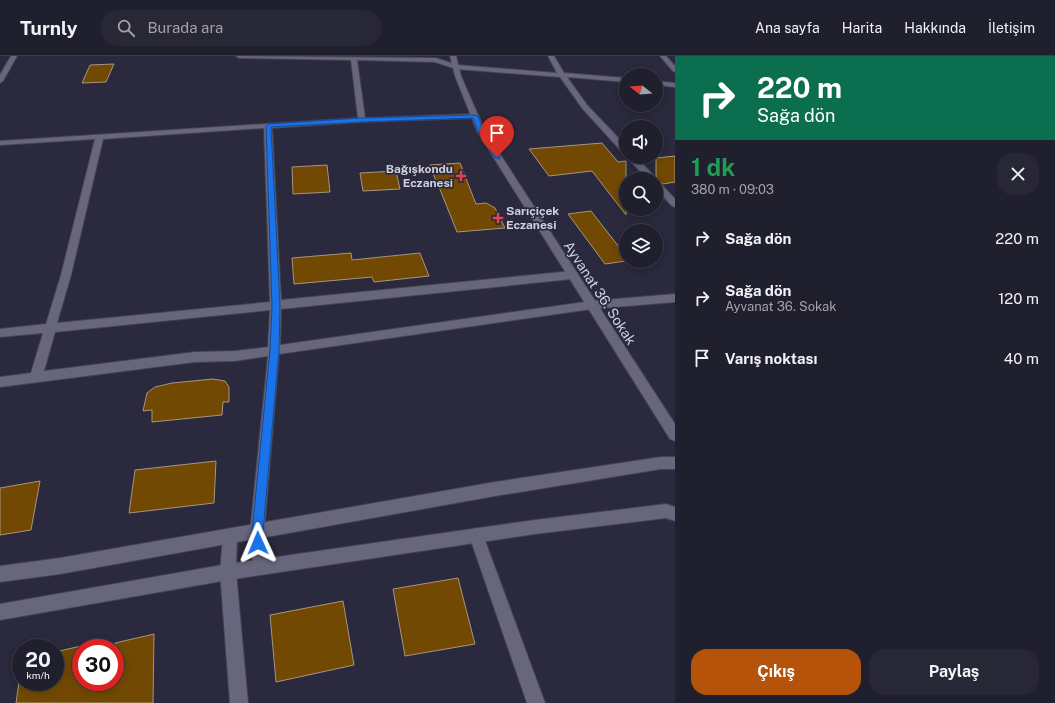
<!DOCTYPE html>
<html lang="tr">
<meta charset="utf-8">
<style>
:root{--surface:#201f2e;--page:#282736;--text:#f1f3f6;--muted:#a2a2aa;--line:#3d3d4a;--accent:#b45309}
body{margin:0;font-family:"Public Sans",sans-serif;background:var(--page);color:var(--text);height:100vh;display:flex;flex-direction:column;font-size:15px;white-space:nowrap}
*{box-sizing:border-box;margin:0}
p{font-size:13px;color:var(--muted)}
.icon{flex:none;width:22px;height:22px;fill:none;stroke:currentColor;stroke-width:2;stroke-linecap:round;stroke-linejoin:round}
.map{position:relative;flex:1;overflow:hidden}
.drawer{display:flex;flex-direction:column;background:var(--surface);width:380px}
.drawer>*{flex:none}
.hud{background:#0b6e4f;color:#fff;overflow:hidden}
.needle{width:26px;rotate:287deg}
.controls{position:absolute;left:619px;top:12px;display:grid;gap:8px}
.controls a{display:grid;place-items:center;width:44px;height:44px;border-radius:50%;background:var(--surface);box-shadow:0 2px 10px #0003,0 0 0 1px var(--line);font-size:20px}
.speed{position:absolute;left:12px;top:583px;display:flex;gap:8px;font-size:20px;font-weight:700;text-align:center}
.speed>*{display:grid;place-content:center;width:52px;height:52px;border-radius:50%;background:var(--surface);box-shadow:0 2px 10px #0003,0 0 0 1px var(--line);line-height:1}
.speed small{font-size:10px;font-weight:400}
.speed .limit{border:6px solid #d22;background:#fff;color:#111}
.pin{position:absolute;display:grid;place-items:center;width:34px;height:34px;color:#fff;margin:-41px -17px;border-radius:50% 50% 50% 0;rotate:-45deg;box-shadow:0 0 4px #0007}
.pin .icon{rotate:45deg}
.me{position:absolute;width:44px;margin:-22px;rotate:359deg;stroke-linejoin:round;filter:drop-shadow(0 0 3px #0008)}
.turn{display:flex;align-items:center;gap:14px;height:84px;padding:0 16px;font-size:18px}
.turn .icon{width:52px;height:52px;stroke-width:2.5}
.turn b{display:block;font-size:28px;line-height:34px}
.round{display:grid;place-items:center;flex:none;width:42px;height:42px;border-radius:16px;background:var(--page)}
.head{display:flex;align-items:center;justify-content:space-between;height:68px;padding:0 16px}
h1{font-size:24px;font-weight:700;line-height:30px;color:#1e9e55}
.cta{display:flex;gap:8px;margin-top:auto;padding:8px 16px}
.cta a{flex:1;height:46px;border-radius:16px;background:var(--accent);color:#fff;font-size:16px;font-weight:700;line-height:46px;text-align:center}
.cta a+a{background:var(--page);color:var(--text)}
ul{padding:0;list-style:none}
li{display:flex;align-items:center;gap:12px;height:60px;padding:0 16px}
li div{flex:1}
li b{display:block;font-size:15px}
li em{font-style:normal}
header{display:flex;align-items:center;gap:24px;box-sizing:border-box;height:56px;padding:0 20px;background:var(--surface);border-bottom:1px solid var(--line)}
header strong{font-size:19px}
nav{display:flex;gap:22px;margin-inline-start:auto;font-size:14px}
.search{width:280px;height:36px;background:var(--page);display:flex;align-items:center;gap:10px;box-sizing:border-box;padding:0 14px;border-radius:16px;color:var(--muted);font-size:15px}
main{display:flex;flex:1;min-height:0}
.map>svg:first-child{display:block}
.building{fill:#724903;stroke:#a69581}
.lines{fill:none;stroke-linecap:round;stroke-linejoin:round}
.street-casing{stroke:#444353;stroke-width:2}
.secondary-casing{stroke:#444353;stroke-width:2}
.street{fill:#67667c;fill-rule:evenodd}
.secondary{fill:#67667c;fill-rule:evenodd}
.route{fill:#1a73e8;stroke:#114b97}
.health-dot{fill:#e0444e;stroke:#2a293d;stroke-width:1.5}
.labels{text-anchor:middle;stroke-width:3.5;stroke-linejoin:round;paint-order:stroke}
.far-poi-label{font-size:12px;font-weight:bold;fill:#d0d0dd;stroke:#2a293d;text-anchor:end}
.street-label{font-size:14px;fill:#d0d0dd;stroke:#2a293d}
</style>
<header>
<strong>Turnly</strong>
<div class="search"><svg class="icon" aria-label="search" viewBox="0 0 24 24"><circle cx="10" cy="10" r="6"/><path d="M15 15l6 6"/></svg>Burada ara</div>
<nav><a>Ana sayfa</a><a>Harita</a><a>Hakkında</a><a>İletişim</a></nav>
</header>
<main>
<div class="map">
<svg width="675" height="647" viewBox="0 0 675 647">
<rect width="100%" height="100%" fill="#2a293d"/>
<!-- building -->
<g class="building">
<polygon points="114,8 106,26 82,27 90,9"/>
<polygon points="602,87 618,106 626,105 626,159 592,115 549,120 529,93"/>
<polygon points="675,100 675,126 663,128 657,124 656,120 656,102"/>
<polygon points="460,107 476,148 486,147 495,152 505,172 457,176 439,131 438,131 430,109"/>
<polygon points="327,109 330,136 293,138 292,111"/>
<polygon points="396,115 400,133 363,135 360,117"/>
<polygon points="591,155 626,200 626,205 605,208 568,158"/>
<polygon points="351,197 352,204 420,197 429,220 374,226 372,221 294,228 292,202"/>
<polygon points="213,323 225,325 229,331 229,346 223,346 222,359 152,366 152,354 143,355 147,337 155,331 172,327"/>
<polygon points="216,405 214,447 129,457 135,414"/>
<polygon points="40,425 31,474 0,479 0,432"/>
<polygon points="458,522 475,588 405,600 393,533"/>
<polygon points="343,545 354,609 276,626 270,559"/>
<polygon points="154,578 153,647 16,647 19,626 55,626 55,596 81,590 81,626 115,626 115,587"/>
</g>
<g class="lines">
<!-- street casing -->
<g class="street-casing">
<g id="street">
<polygon points="11,0 17,0 3,25 0,27 0,19"/>
<path d="M236 0 436 2 457 9 557 17 548 0H554L564 17 626 22V26L567 21 587 49 626 90V97H623L582 52 560 21 456 13 435 6 357 4 365 62 475 58 479 60 475 62 362 66 272 72 281 244 572 215 576 216 577 219 576 222 572 223 281 253 280 289 592 245 675 238V246L592 253 279 298 264 476 269 511 266 516 261 519 256 516 253 511 250 476 268 300 235 305 195 306 0 331V321L31 317 43 277 0 281V273L46 268 61 219 95 83 0 89V85L358 62 351 4 239 2ZM264 72 270 246 57 267 71 219 103 83ZM270 254 268 291 235 295 195 296 44 315 55 276Z"/>
<polygon points="660,0 666,0 675,10 675,16 673,15"/>
<polygon points="656,25 675,27 675,31 656,29"/>
<polygon points="627,101 636,101 655,121 656,123 647,123"/>
<polygon points="656,125 659,126 675,143 675,151 672,150 656,133"/>
<polygon points="476,472 481,474 483,479 545,647 527,647 469,479 471,474"/>
<polygon points="230,473 235,475 237,480 236,516 248,647 230,647 220,516 223,480 225,475"/>
</g>
</g>
<!-- secondary casing -->
<g class="secondary-casing">
<g id="secondary">
<polygon points="450,0 456,0 461,20 485,75 675,368 675,385 670,383 477,75 455,20"/>
<polygon points="661,401 675,401 675,413 661,413 495,440 60,518 0,526 0,510 60,502 495,426"/>
<polygon points="666,448 675,451 675,465 666,462 535,478 228,524 0,564 0,548 228,508 535,464"/>
</g>
</g>
<!-- street -->
<use href="#street" class="street"/>
<!-- secondary -->
<use href="#secondary" class="secondary"/>
</g>
<!-- route -->
<polygon class="route" points="475,59 478,60 484,75 500,101 499,103 494,101 478,75 473,62 362,66 271,71 280,250 279,294 263,476 264,487 262,491 258,493 254,491 252,476 270,294 272,250 266,70 268,68 362,62"/>
<!-- markers -->
<g class="health-dot">
<path d="M459 114h4v4h4v4h-4v4h-4v-4h-4v-4h4z"/>
<path d="M496 156h4v4h4v4h-4v4h-4v-4h-4v-4h4z"/>
</g>
<g class="labels">
<!-- far-poi labels -->
<g class="far-poi-label">
<text x="453" y="117">Bağışkondu<tspan x="453" dy="14">Eczanesi</tspan></text>
<text x="506" y="159" text-anchor="start">Sarıçiçek<tspan x="506" dy="14">Eczanesi</tspan></text>
</g>
<!-- street labels -->
<g class="street-label">
<text transform="translate(600 237) rotate(57)" y="5">Ayvanat 36. Sokak</text>
</g>
</g>
</svg>
<div class="controls">
<a><svg class="needle" viewBox="-14 -14 28 28"><path d="M0-13l5 13h-10z" fill="#e53935"/><path d="M0 13l5-13h-10z" fill="#a2a2aa"/></svg></a>
<a><svg class="icon" aria-label="sound" viewBox="0 0 24 24"><path d="M4 9h4l5-4v14l-5-4H4zM17 9q2 3 0 6"/></svg></a>
<a><svg class="icon" aria-label="search" viewBox="0 0 24 24"><circle cx="10" cy="10" r="6"/><path d="M15 15l6 6"/></svg></a>
<a><svg class="icon" aria-label="layers" viewBox="0 0 24 24"><path d="M12 4l9 5-9 5-9-5zM3 14l9 5 9-5"/></svg></a>
</div>
<div class="speed"><div>20<small>km/h</small></div><div class="limit">30</div></div>
<div class="pin" style="left:497px;top:101px;background:#d93025"><svg class="icon" aria-label="arrive" viewBox="0 0 24 24"><path d="M6 21V4h12l-3 4 3 4H6"/></svg></div>
<svg class="me" style="left:258px;top:487px" viewBox="-20 -20 40 40"><path d="M0-17L14 15 0 8-14 15z" fill="#1a73e8" stroke="#fff" stroke-width="4"/></svg>
</div>
<section class="drawer">
<div class="hud">
<div class="turn"><svg class="icon" aria-label="right" viewBox="0 0 24 24"><path d="M7 20v-9h11M14 6l5 5-5 5"/></svg><div><b>220 m</b>Sağa dön</div></div>
</div>
<div class="head"><div><h1>1 dk</h1><p>380 m · 09:03</p></div><a class="round"><svg class="icon" aria-label="close" viewBox="0 0 24 24"><path d="M6 6l12 12M18 6L6 18"/></svg></a></div>
<ul>
<li><svg class="icon" aria-label="right" viewBox="0 0 24 24"><path d="M7 20v-9h11M14 6l5 5-5 5"/></svg><div><b>Sağa dön</b></div><em>220 m</em></li>
<li><svg class="icon" aria-label="right" viewBox="0 0 24 24"><path d="M7 20v-9h11M14 6l5 5-5 5"/></svg><div><b>Sağa dön</b><p>Ayvanat 36. Sokak</p></div><em>120 m</em></li>
<li><svg class="icon" aria-label="arrive" viewBox="0 0 24 24"><path d="M6 21V4h12l-3 4 3 4H6"/></svg><div><b>Varış noktası</b></div><em>40 m</em></li>
</ul>
<div class="cta"><a>Çıkış</a><a>Paylaş</a></div>
</section>
</main>
